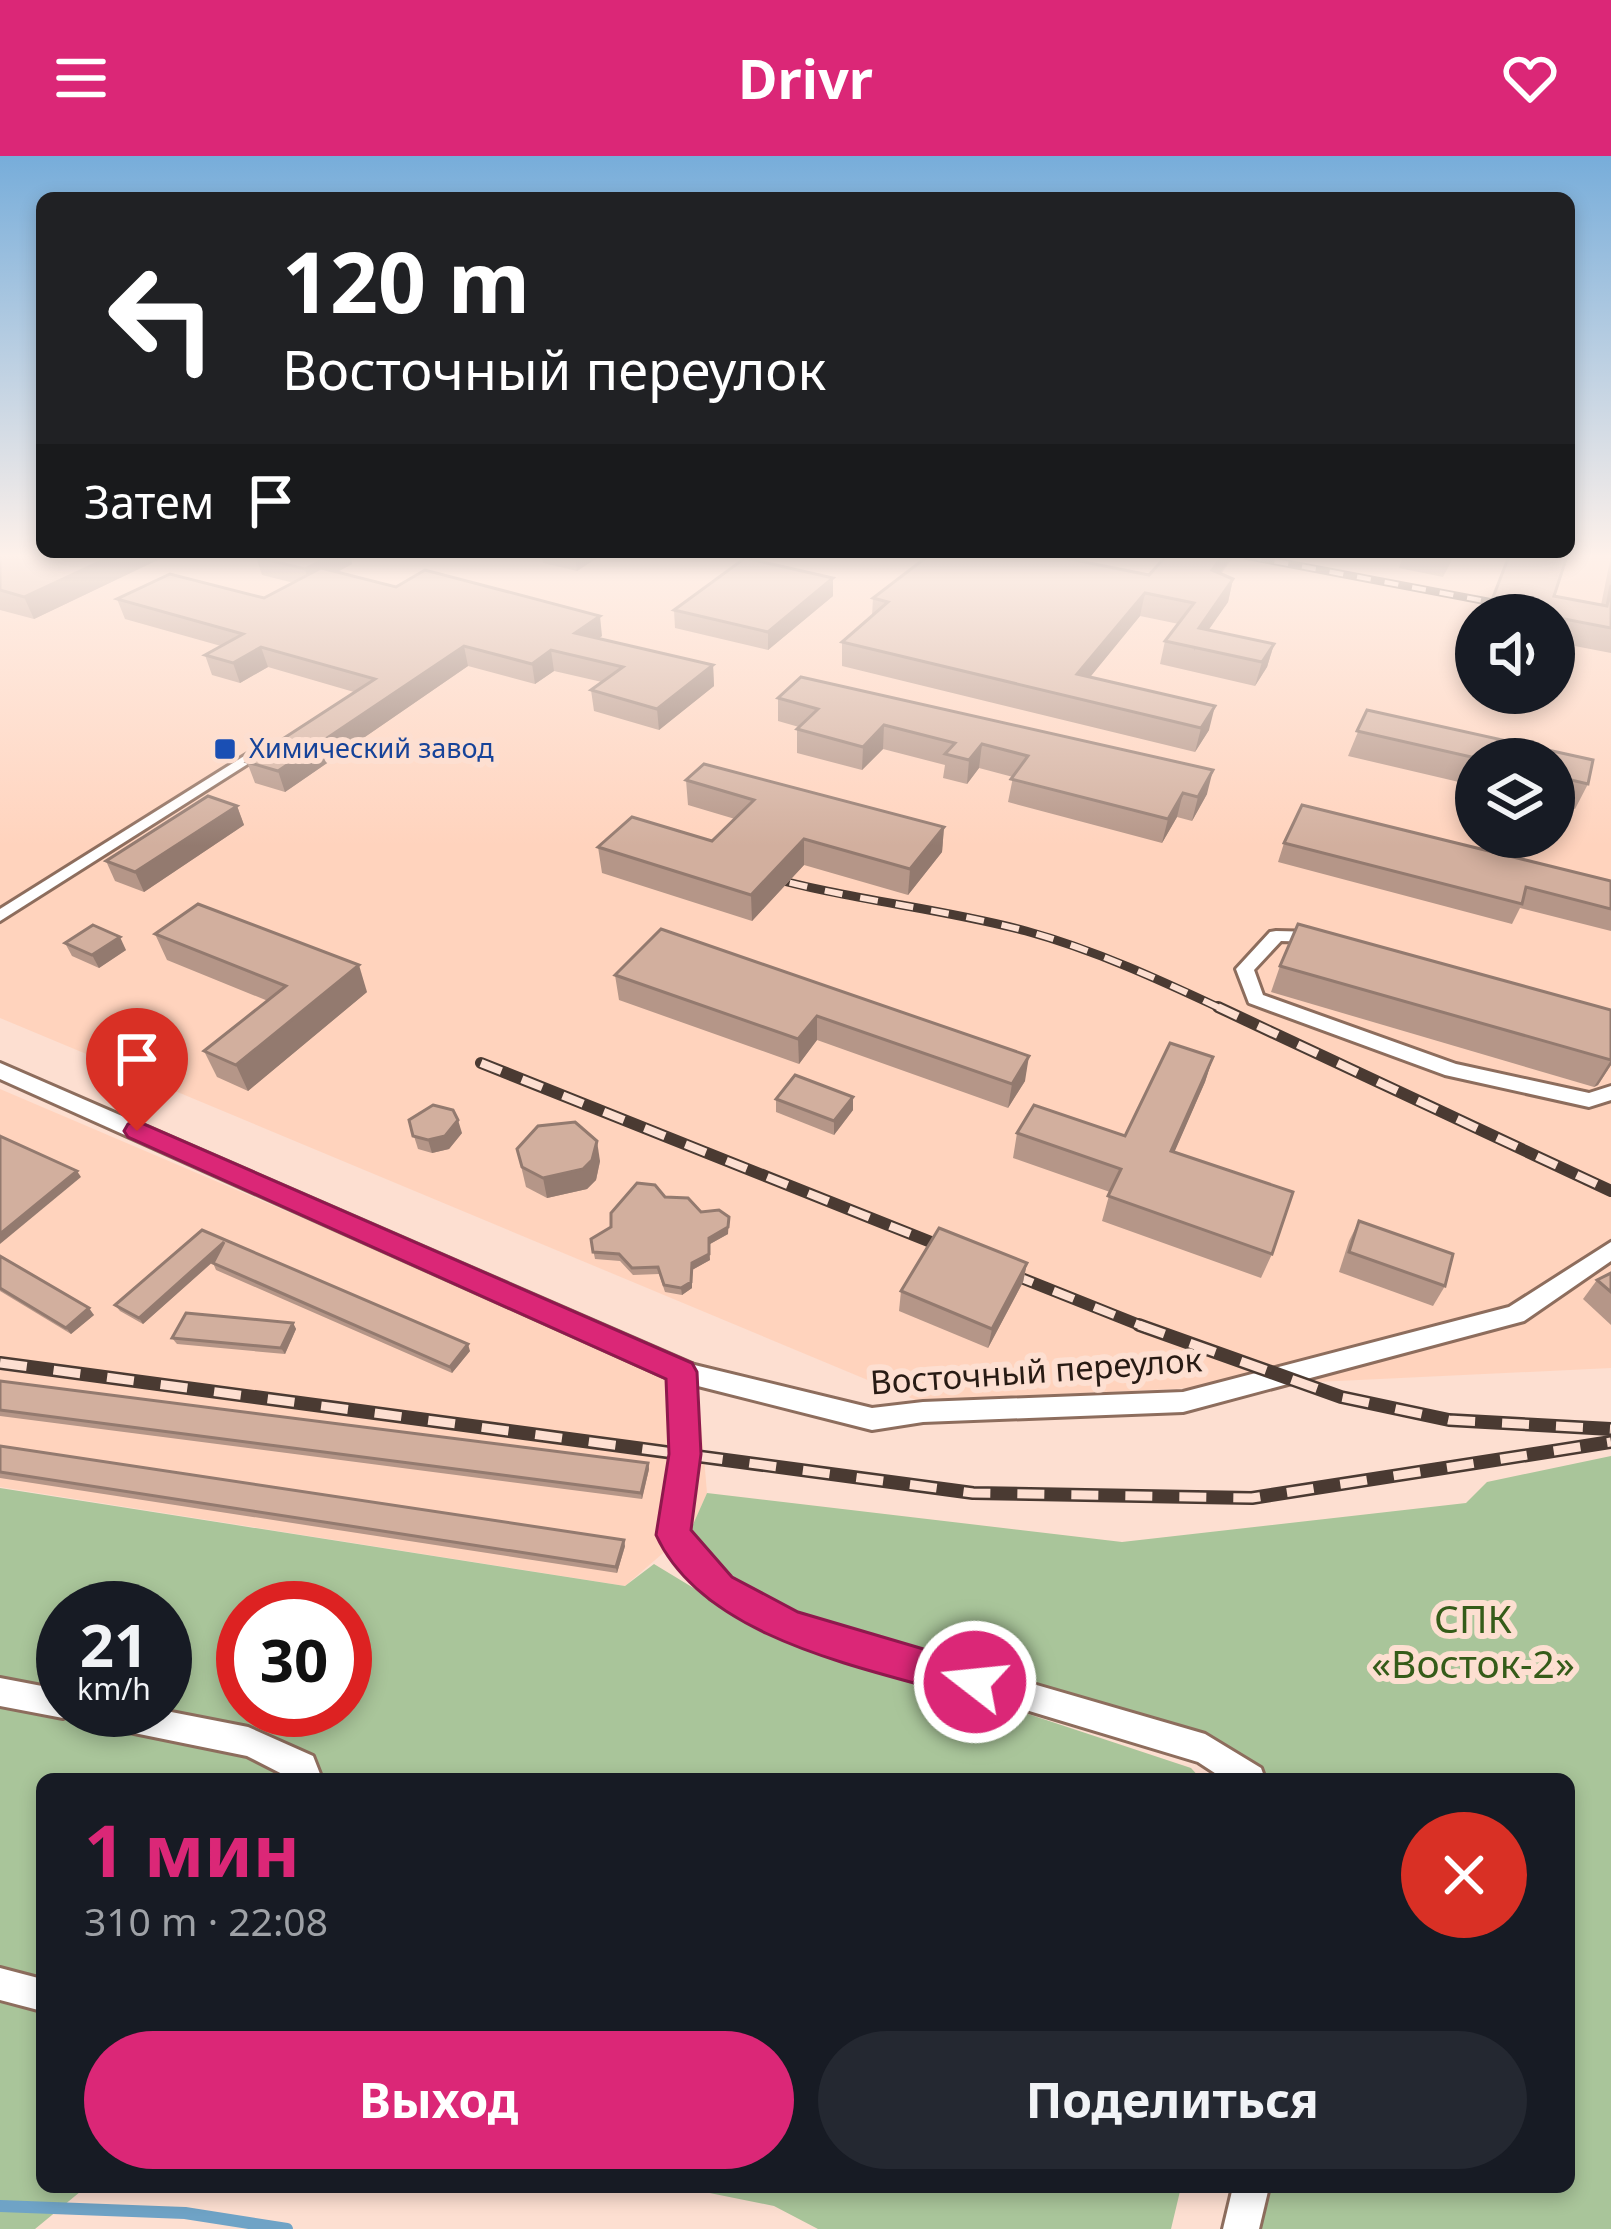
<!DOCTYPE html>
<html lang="ru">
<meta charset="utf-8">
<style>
:root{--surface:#171b24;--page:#242831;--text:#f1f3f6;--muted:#9ea1a6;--accent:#db2777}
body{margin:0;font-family:"Noto Sans",sans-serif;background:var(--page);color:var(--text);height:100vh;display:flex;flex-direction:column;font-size:45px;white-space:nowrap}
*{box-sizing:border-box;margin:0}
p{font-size:39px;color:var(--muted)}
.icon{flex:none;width:66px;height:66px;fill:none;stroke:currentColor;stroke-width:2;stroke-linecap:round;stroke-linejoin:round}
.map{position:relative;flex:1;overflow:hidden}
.panel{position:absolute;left:36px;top:1617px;width:1539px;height:420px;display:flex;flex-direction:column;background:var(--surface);border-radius:18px;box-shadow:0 6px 18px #0003}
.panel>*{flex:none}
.top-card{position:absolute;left:36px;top:36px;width:1539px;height:366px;border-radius:18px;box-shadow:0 6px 18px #0003;background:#202124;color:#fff;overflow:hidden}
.controls{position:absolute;left:1455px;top:438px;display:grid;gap:24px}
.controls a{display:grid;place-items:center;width:120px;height:120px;border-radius:50%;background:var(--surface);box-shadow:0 6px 18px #0003;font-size:60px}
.speed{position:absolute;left:36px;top:1425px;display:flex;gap:24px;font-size:60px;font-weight:700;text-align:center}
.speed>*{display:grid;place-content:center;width:156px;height:156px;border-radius:50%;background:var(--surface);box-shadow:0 6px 18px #0003;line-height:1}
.speed small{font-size:30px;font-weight:400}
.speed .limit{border:18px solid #d22;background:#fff;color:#111}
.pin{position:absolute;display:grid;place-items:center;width:102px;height:102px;color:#fff;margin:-123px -51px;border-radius:50% 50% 50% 0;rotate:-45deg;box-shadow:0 0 12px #0007}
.pin .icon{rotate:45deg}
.me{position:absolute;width:132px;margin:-66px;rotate:286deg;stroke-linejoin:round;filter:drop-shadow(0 0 9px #0008)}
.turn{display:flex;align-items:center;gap:42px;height:252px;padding:0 48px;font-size:54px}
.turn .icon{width:156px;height:156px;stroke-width:2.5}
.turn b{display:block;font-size:84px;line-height:102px}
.then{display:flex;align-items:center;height:114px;padding:0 48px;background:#0003;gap:24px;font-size:45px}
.round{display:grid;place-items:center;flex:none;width:126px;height:126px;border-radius:63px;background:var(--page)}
.summary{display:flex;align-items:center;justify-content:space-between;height:204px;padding:0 48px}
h1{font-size:72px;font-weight:700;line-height:90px;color:var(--accent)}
.primary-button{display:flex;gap:24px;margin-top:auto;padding:24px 48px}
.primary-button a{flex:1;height:138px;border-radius:72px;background:var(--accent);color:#fff;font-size:48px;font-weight:700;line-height:138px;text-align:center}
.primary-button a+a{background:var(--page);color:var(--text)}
header{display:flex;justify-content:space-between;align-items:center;height:156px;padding:0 48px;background:var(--accent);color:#fff;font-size:54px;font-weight:700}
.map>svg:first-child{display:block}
.built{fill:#ffd3bd;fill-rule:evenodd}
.green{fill:#a9c59a;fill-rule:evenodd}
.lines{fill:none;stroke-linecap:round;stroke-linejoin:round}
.stream{stroke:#6fa3c6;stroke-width:12}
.minor-casing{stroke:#8d6d5d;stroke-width:6}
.tertiary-casing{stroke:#8d6d5d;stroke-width:6}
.minor{fill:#fff;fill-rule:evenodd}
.tertiary{fill:#fff;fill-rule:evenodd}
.rail-far3-casing{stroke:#4a3a32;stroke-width:8}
.rail-far2-casing{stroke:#4a3a32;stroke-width:9}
.rail-far1-casing{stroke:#4a3a32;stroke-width:12}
.rail-casing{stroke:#4a3a32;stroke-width:14}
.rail-far3{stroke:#fddfd1;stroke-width:4.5;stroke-dasharray:14;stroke-linecap:butt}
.rail-far2{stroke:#fddfd1;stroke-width:6;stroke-dasharray:18;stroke-linecap:butt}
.rail-far1{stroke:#fddfd1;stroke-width:8;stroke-dasharray:22;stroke-linecap:butt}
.rail{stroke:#fddfd1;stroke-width:9;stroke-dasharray:27;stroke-linecap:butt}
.wall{fill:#b59688}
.shaded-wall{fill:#937a6f}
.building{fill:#d2af9e;stroke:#937a6f;stroke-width:3}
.route{fill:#db2777;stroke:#8e194d;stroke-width:3}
.transit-dot{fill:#1a4fb4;stroke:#fddfd1;stroke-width:4.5}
.labels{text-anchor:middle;stroke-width:12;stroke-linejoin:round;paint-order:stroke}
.far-transit-label{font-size:27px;fill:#164399;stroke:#fddfd1;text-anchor:start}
.street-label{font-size:33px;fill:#281b14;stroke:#fddfd1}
.near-park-label{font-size:39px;fill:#355c19;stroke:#fddfd1}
</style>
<header><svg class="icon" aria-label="menu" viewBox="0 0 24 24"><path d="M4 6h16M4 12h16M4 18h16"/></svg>Drivr<svg class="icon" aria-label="heart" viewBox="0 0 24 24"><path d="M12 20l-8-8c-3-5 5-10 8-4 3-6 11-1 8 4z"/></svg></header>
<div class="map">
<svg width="1611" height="2073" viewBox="0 0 1611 2073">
<rect width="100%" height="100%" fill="#fddfd1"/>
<!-- built -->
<g class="built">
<path d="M0 400H1611V1212L918 1245 0 862ZM1476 459H1554V537H1476ZM1476 603H1554V681H1476Z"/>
<polygon points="0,933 698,1231 707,1337 691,1373 625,1430 0,1331"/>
</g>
<!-- green -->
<g class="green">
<polygon points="1611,1300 1611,2073 1259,2073 1270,2031 1569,2031 1569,1623 1263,1623 1187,1572 742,1446 691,1373 707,1337 1122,1386 1466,1347 1487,1326"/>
<path d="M0 1332 625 1430 654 1408 748 1465 1191 1612 1201 1623H42V2031H86L35 2073H0ZM63 1452H165V1554H63ZM243 1452H345V1554H243Z"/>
<polygon points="680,2031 1181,2031 1171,2073 818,2073 774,2050"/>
</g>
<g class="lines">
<!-- stream -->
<polyline class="stream" points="0,2050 185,2057 287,2073"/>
<!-- minor casing -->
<g class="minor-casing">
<g id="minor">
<polygon points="249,597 256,601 254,604 0,765 0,753"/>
<polygon points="1276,775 1318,776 1327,781 1318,786 1281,785 1254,814 1263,839 1456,908 1589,937 1611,930 1611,944 1589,951 1445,919 1249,847 1236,813 1270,776"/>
<polygon points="1611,1086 1611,1105 1524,1165 1183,1256 923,1266 872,1274 694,1229 697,1298 687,1375 730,1424 796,1459 1205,1578 1261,1612 1265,1623 1224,1623 1198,1606 781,1480 710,1442 660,1379 673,1298 670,1216 674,1209 682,1206 872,1252 923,1246 1183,1236 1509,1151"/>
<polygon points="0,1522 63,1534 63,1554 75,1554 73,1558 63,1562 0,1550"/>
<polygon points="76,1554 161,1554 248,1571 313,1600 322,1623 292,1623 247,1600 90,1568 80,1564"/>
<polygon points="0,1812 42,1823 42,1855 0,1844"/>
<polygon points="1233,2031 1269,2031 1259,2073 1223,2073"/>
</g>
</g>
<!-- tertiary casing -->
<g class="tertiary-casing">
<polygon id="tertiary" points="0,907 692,1208 696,1216 692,1224 682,1227 672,1224 0,923"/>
</g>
<!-- minor -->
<use href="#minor" class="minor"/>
<!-- tertiary -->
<use href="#tertiary" class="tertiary"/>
<!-- rail-far3 casing -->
<g class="rail-far3-casing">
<polyline id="rail-far3" points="1247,400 1522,452"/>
</g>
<!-- rail-far2 casing -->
<g class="rail-far2-casing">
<path id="rail-far2" d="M755 717C844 744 937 751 1026 775 1095 794 1160 824 1224 854"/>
</g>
<!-- rail-far1 casing -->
<g class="rail-far1-casing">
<g id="rail-far1">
<polyline points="1218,851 1611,1035"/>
<polyline points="481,907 1147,1172"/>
</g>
</g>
<!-- rail casing -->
<g class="rail-casing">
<g id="rail">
<polyline points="1139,1169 1341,1241 1449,1264 1611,1273"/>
<polyline points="0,1207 973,1337 1252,1342 1611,1286"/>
</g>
</g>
<!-- rail-far3 -->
<use href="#rail-far3" class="rail-far3"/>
<!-- rail-far2 -->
<use href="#rail-far2" class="rail-far2"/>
<!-- rail-far1 -->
<use href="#rail-far1" class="rail-far1"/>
<!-- rail -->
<use href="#rail" class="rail"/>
</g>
<!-- wall -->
<g class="wall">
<polygon points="0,400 166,400 34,463 0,454"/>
<polygon points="259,400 351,400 352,408 337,416 602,480 599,482 713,509 714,530 659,574 594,555 591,534 602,526 554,515 535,528 468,510 285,636 255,627 247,606 354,536 268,511 240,527 212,519 205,499 221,490 125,463 117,443 264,442 294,427 262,419 256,401"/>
<polygon points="542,400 600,400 577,415 543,407"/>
<polygon points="1403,400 1454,400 1443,421 1399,412"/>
<polygon points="1509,400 1554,440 1601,449 1611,400 1611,497 1554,486 1554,459 1486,459"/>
<polygon points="1232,403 1221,418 1233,423 1228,446 1208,474 1274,488 1267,511 1255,530 1160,508 1165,485 1179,468 1140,460 1090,521 1209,574 1195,596 842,510 842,486 872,460 873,442 1149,419"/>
<polygon points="833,422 833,440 768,494 675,472 674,454"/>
<polygon points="778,542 1207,638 1192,665 1177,661 1162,687 1008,646 1013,621 979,612 967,628 943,622 945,609 883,593 862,614 797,597 797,573 799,571 778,565"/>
<polygon points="1367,554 1593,604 1588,628 1575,653 1554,648 1554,603 1476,603 1476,630 1348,600"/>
<polygon points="686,624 944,671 942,696 908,739 804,709 752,765 602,717 598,691 712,685 735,663 688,649"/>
<polygon points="237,650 244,669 144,736 115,725 106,705"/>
<polygon points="1284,687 1611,725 1611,775 1520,752 1512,768 1278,706"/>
<polygon points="661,773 1025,925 1008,952 817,884 799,908 619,844 615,819"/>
<polygon points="155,778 367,836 248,935 217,921 204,895 268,845 167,804"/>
<polygon points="65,787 126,794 99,812 72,800"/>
<polygon points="1280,810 1611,854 1611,909 1598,929 1594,931 1271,836"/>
<polygon points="1213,901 1205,926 1174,996 1272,1098 1261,1122 1102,1065 1110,1036 1013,1002 1017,977 1125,980"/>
<polygon points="853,941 853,954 834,979 776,956 776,943"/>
<polygon points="409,964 462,977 449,993 432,997 418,993"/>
<polygon points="517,993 600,1005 596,1024 587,1033 547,1042 526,1031"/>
<polygon points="701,1056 728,1078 710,1088 710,1104 692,1114 692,1132 682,1139 665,1136 659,1118 633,1119 620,1105 595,1103 591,1083"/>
<polygon points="1359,1065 1445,1130 1433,1150 1339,1116 1349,1085"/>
<polygon points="202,1074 470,1195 452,1217 216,1114 213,1107 214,1105 143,1168 120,1155 115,1149"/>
<polygon points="0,1100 94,1159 71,1178 0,1135"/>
<polygon points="1027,1107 1023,1126 988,1192 899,1155 901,1135"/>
<polygon points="1611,1117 1611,1169 1583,1143 1597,1124"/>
<polygon points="293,1167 296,1173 285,1198 177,1188 172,1182"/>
<polygon points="0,1225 648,1307 649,1313 642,1343 0,1260"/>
<polygon points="0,1290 625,1390 617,1417 0,1322"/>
</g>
<!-- shaded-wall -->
<g class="shaded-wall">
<polygon points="112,400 166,400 34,463 24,441"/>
<polygon points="330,400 351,400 352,408 310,431 305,413"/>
<polygon points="575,400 600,400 577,415"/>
<polygon points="1222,400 1232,400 1207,436 1212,414"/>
<polygon points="833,422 833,440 768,494 768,476"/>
<polygon points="1233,423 1228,446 1194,495 1199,472"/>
<polygon points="1145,437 1140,460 1073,542 1077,518"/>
<polygon points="600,460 602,480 578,497 575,477"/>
<polygon points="1274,488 1267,511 1255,530 1262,506"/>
<polygon points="464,490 468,510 285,636 278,615"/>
<polygon points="261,491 268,511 240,527 233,507"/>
<polygon points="551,494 554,515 535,528 532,508"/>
<polygon points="713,509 714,530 659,574 657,553"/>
<polygon points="1215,550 1209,574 1195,596 1201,572"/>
<polygon points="884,569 883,593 862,614 863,591"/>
<polygon points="982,588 979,612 967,628 969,604"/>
<polygon points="1213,614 1207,638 1192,665 1198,641"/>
<polygon points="1183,637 1177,661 1162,687 1168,663"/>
<polygon points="237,650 244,669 144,736 135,716"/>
<polygon points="944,671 942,696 908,739 910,713"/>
<polygon points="804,683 804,709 752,765 751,739"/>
<polygon points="120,781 126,794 99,812 92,799"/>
<polygon points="359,809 367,836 248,935 236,909"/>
<polygon points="817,860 817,884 799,908 798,883"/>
<polygon points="1029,900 1025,925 1008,952 1012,928"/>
<polygon points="1213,901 1205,926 1164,1020 1171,995"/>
<polygon points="1611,904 1611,909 1598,929 1594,931"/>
<polygon points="853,941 853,954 834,979 834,965"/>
<polygon points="458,964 462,977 449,993 432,997 428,984"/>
<polygon points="597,985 600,1005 596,1024 587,1033 547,1042 543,1022"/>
<polygon points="77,1015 81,1021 0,1088 0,1078"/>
<polygon points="729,1061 728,1078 710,1088 709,1082"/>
<polygon points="224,1086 227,1093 143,1168 139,1162"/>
<polygon points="709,1098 710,1104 692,1114 692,1132 682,1139 681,1132 692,1107"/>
<polygon points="1027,1107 1023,1126 988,1192 992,1173"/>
<polygon points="89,1152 94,1159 71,1178 66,1172"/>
<polygon points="293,1167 296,1173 285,1198 281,1192"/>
<polygon points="468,1188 470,1195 452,1217 450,1211"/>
<polygon points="648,1307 649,1313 642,1343 641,1337"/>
<polygon points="624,1384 625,1390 617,1417 616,1411"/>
</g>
<!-- building -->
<g class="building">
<polygon points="0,400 112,400 24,441 0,434"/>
<polygon points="259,400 330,400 305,413 256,401"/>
<polygon points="928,400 1055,400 1149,419 1166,400 1222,400 1212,414 1233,423 1199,472 1274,488 1262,506 1165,485 1194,447 1145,437 1077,518 1215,550 1201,572 842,486 888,446 873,442"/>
<polygon points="1509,400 1567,400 1554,440 1607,450 1611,429 1611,472 1554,461 1554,459 1543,459 1490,449"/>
<polygon points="745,402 833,422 768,476 674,454"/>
<polygon points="321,412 396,431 425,414 600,460 575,477 713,509 657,553 591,534 623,511 551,494 532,508 464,490 278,615 247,606 375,523 261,491 233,507 205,499 243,478 117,443 170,418 264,442"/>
<polygon points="801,521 1213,614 1198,641 1183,637 1168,663 1011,623 1028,600 982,588 969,604 945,598 955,587 884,569 863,591 797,573 818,553 778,542"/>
<polygon points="1367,554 1593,604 1588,628 1554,620 1554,603 1480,603 1357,575"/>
<polygon points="704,608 944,671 910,713 804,683 751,739 598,691 632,661 712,685 754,644 686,624"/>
<polygon points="208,640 237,650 135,716 106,705"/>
<polygon points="1302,649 1611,725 1611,753 1526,731 1522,748 1284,687"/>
<polygon points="198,748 359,809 236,909 204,895 286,830 155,778"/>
<polygon points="1298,768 1611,854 1611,904 1280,810"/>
<polygon points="93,769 120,781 92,799 65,787"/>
<polygon points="661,773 1029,900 1012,928 817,860 798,883 615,819"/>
<polygon points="1170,887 1213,901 1171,995 1293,1036 1272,1098 1108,1040 1121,1013 1017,977 1034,949 1125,980"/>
<polygon points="795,919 853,941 834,965 776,943"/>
<polygon points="433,949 453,954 458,964 445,980 428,984 413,980 409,964"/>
<polygon points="575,966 597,985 592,1004 583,1013 543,1022 522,1011 517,993 538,970"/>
<polygon points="0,980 77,1015 0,1078"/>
<polygon points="637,1027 655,1029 665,1041 688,1042 701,1056 719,1054 729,1061 728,1071 709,1082 709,1098 692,1107 691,1126 681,1132 664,1129 658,1111 632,1112 619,1098 593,1096 591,1083 611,1071 611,1057"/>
<polygon points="1359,1065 1453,1098 1445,1130 1349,1096"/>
<polygon points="939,1072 1027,1107 992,1173 901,1135"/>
<polygon points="202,1074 468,1188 450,1211 213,1107 224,1086 139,1162 115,1149"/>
<polygon points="0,1100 89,1152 66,1172 0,1132"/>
<polygon points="1611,1117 1611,1136 1597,1124"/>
<polygon points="186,1157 293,1167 281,1192 172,1182"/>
<polygon points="0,1225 648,1307 641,1337 0,1254"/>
<polygon points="0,1290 624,1384 616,1411 0,1316"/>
</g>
<!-- sky -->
<linearGradient id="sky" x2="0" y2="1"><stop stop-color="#77adda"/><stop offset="0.58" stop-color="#fef1ea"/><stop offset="1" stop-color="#fef1ea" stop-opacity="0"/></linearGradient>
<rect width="1611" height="690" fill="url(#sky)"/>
<!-- route -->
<path class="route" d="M137 965 692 1207 697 1216 701 1298 691 1374 732 1421 798 1456 988 1512 993 1526 988 1539 975 1544C873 1513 705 1486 656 1379L669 1298 666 1223 128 981 124 975 128 968Z"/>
<!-- markers -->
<rect class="transit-dot" x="213" y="581" width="24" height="24" rx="6"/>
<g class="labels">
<!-- far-transit labels -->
<g class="far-transit-label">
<text x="249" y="602">Химический завод</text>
</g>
<!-- street labels -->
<g class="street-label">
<text transform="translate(1036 1215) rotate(-4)" y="12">Восточный переулок</text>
</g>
<!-- near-park labels -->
<g class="near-park-label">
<text x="1473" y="1477">СПК<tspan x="1473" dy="45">«Восток-2»</tspan></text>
</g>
</g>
</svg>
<div class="controls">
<a><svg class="icon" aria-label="sound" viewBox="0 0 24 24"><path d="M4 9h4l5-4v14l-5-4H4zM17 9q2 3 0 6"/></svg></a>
<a><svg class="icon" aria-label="layers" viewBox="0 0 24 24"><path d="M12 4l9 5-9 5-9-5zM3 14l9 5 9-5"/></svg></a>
</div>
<div class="speed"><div>21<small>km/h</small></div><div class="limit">30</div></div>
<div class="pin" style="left:137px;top:975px;background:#d93025"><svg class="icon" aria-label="arrive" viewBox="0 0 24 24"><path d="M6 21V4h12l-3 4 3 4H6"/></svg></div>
<svg class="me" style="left:975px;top:1526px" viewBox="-20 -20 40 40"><circle r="17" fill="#db2777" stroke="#fff" stroke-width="3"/><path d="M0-11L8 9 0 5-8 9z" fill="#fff"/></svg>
<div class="top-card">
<div class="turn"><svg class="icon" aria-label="left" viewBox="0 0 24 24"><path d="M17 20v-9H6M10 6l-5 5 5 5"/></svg><div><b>120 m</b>Восточный переулок</div></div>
<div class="then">Затем<svg class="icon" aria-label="arrive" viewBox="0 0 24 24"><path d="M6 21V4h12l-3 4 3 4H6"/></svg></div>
</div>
<section class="panel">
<div class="summary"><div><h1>1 мин</h1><p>310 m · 22:08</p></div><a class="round" style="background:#d93025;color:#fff"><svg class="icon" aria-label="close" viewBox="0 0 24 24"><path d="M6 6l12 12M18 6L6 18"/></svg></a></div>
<div class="primary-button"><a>Выход</a><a>Поделиться</a></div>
</section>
</div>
